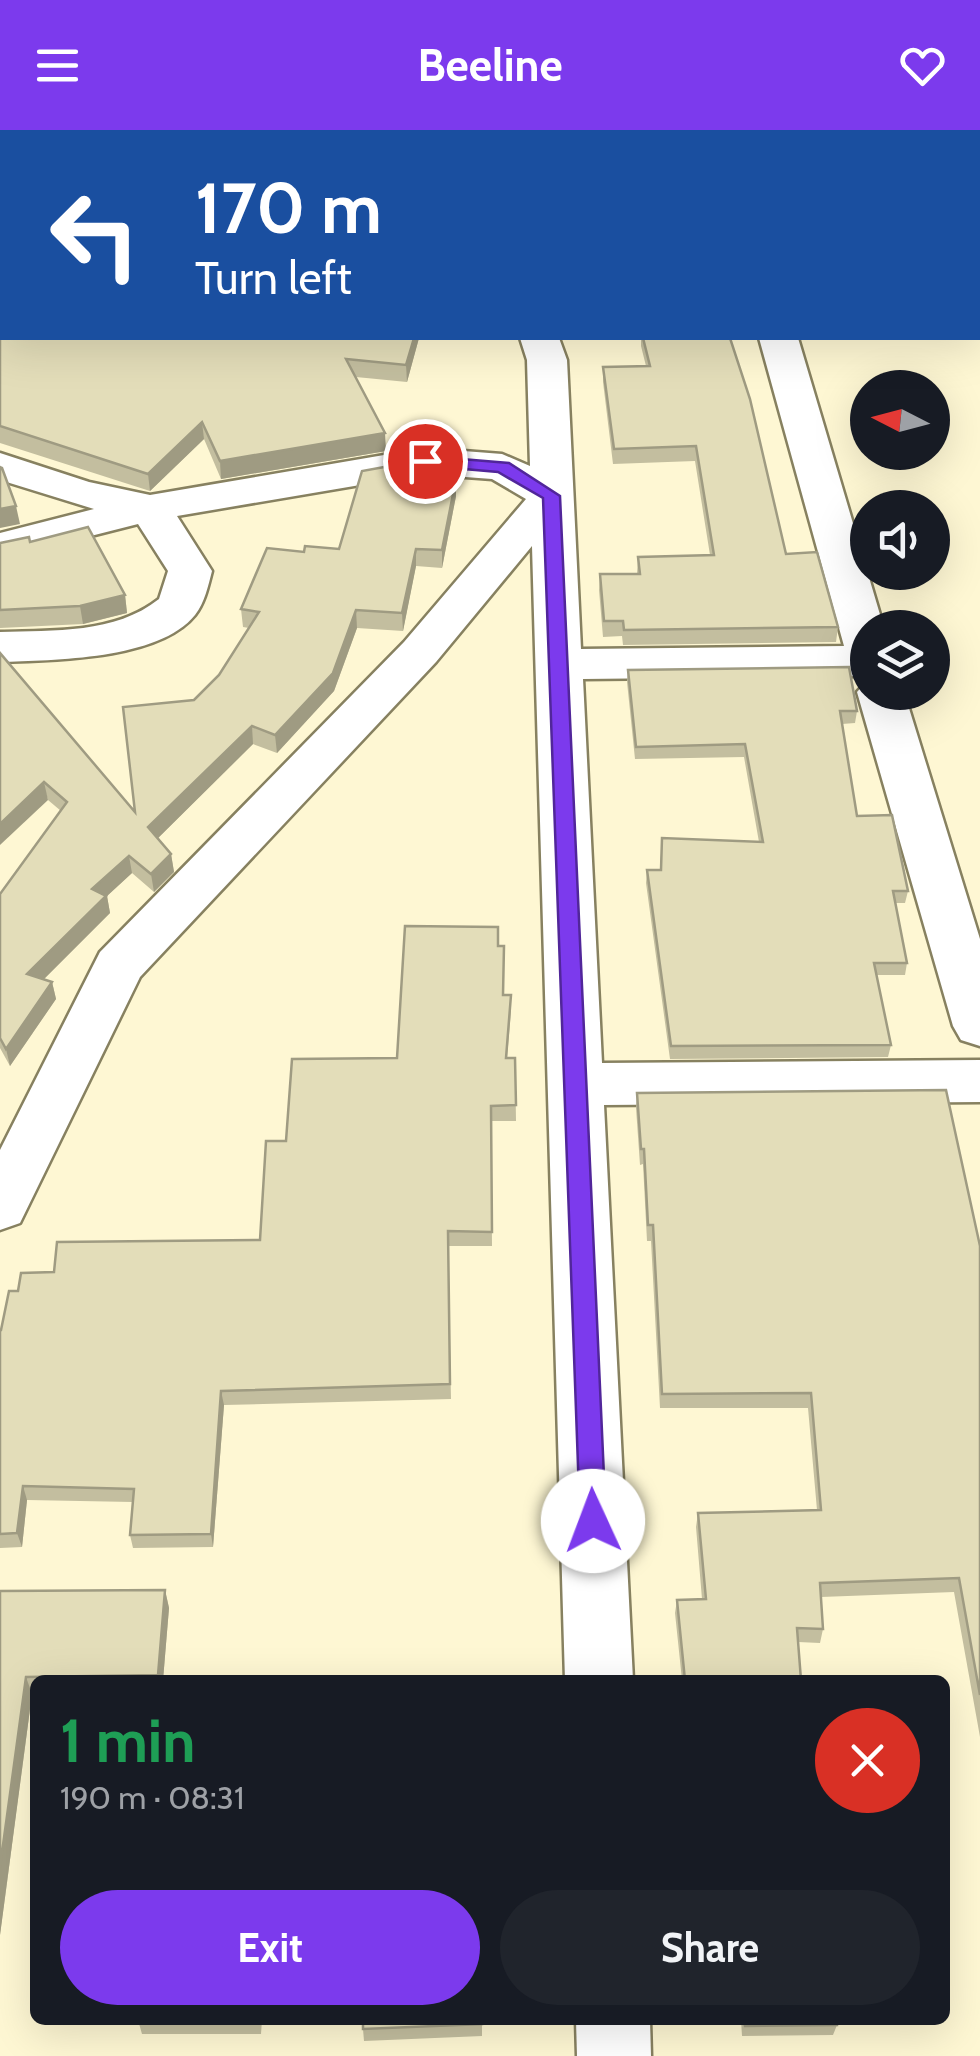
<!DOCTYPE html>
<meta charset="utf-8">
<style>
:root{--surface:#171b24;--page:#20242c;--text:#f1f3f6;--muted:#9ea1a6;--accent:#7c3aed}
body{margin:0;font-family:Cabin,sans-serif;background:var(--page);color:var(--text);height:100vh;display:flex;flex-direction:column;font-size:38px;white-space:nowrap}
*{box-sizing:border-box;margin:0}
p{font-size:32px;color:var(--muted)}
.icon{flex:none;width:55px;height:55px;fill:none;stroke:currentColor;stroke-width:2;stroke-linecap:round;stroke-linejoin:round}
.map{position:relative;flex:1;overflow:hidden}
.details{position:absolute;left:30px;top:1545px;width:920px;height:350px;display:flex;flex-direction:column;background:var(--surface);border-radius:15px;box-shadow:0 10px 40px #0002}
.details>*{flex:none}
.banner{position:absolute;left:0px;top:0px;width:980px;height:210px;box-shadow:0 10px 40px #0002;background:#1a4fa0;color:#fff;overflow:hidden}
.needle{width:65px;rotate:276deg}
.tools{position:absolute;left:850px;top:240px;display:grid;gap:20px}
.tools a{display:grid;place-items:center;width:100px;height:100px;border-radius:50%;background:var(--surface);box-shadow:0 10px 40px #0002;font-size:50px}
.pin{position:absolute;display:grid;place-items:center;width:85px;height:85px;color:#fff;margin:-42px;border:5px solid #fff;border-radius:50%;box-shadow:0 2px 10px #0007}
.me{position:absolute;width:110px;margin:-55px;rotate:358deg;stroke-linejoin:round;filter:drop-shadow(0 0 8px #0008)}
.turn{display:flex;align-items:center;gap:35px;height:210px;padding:0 30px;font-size:45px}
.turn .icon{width:130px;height:130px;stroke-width:2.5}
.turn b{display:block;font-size:70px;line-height:85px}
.round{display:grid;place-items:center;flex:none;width:105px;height:105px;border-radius:52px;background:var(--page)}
.summary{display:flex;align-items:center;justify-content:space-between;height:170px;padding:0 30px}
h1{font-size:60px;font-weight:800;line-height:75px;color:#1e9e55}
.button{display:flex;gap:20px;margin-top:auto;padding:20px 30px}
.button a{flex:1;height:115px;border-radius:60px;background:var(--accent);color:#fff;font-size:40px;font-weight:800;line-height:115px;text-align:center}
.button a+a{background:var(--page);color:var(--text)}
header{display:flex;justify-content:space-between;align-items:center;height:130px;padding:0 30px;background:var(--accent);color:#fff;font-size:45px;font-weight:800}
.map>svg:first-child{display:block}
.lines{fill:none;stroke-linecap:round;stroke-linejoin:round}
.minor-casing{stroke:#878160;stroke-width:5}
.minor{fill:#fff;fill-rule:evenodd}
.rail{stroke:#66634f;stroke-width:5;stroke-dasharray:9 9;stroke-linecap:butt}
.wall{fill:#c3be9f}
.shaded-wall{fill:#9f9b82}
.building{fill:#e3ddb9;stroke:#9f9b82;stroke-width:2.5}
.route{fill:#7c3aed;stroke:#51269a;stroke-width:2.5}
</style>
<header><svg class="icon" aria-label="menu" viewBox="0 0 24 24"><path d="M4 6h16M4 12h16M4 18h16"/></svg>Beeline<svg class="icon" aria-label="heart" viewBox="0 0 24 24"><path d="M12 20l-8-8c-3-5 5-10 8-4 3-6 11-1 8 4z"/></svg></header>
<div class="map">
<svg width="980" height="1926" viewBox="0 0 980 1926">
<rect width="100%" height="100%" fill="#fef7d3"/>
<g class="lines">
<!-- minor casing -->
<g class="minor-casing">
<g id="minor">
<polygon points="397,0 433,0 435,2 399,2"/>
<polygon points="701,0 737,0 737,2 702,2"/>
<path d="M520 208H559L567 230 581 519 844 516 759 208H798L884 498H868V546L583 549 602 933 980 930V972L604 975 633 1550H565L532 416 436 532 140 847 20 1093 0 1100V1020L100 822 404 512 526 369 492 349 425 344 177 386 212 441C208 456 205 472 195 485 159 530 53 530 0 532V502C54 500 115 504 159 469L168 441 138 394 0 429V403L94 379 0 350V323L89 352 150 365 425 318 502 324 530 336 527 230Z"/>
<polygon points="868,550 868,562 904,562 980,809 980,916 961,910 953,896 857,562"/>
<polygon points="576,1890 650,1890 651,1926 577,1926"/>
</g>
</g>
<!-- minor -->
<use href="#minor" class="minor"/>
<!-- rail -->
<g class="rail">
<polyline points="978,66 980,71"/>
<polyline points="978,119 980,124"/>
</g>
</g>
<!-- wall -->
<g class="wall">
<polygon points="143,0 187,0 184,2 146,2"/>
<polygon points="221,0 336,0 337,2 224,2"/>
<polygon points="519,0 660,0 659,2 520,2"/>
<polygon points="0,190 2,208 419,208 407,252 356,247 386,321 221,349 204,309 150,361 0,313"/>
<polygon points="641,208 730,208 786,424 838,497 836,512 623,515 622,506 603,507 599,460 600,444 637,444 638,427 710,425 695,331 613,334 603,252 603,237 646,236 641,216"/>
<polygon points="407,346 456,366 442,438 416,436 403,501 357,498 334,561 277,623 253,614 158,708 171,724 174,742 154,762 132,743 107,766 110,783 44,849 52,852 56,869 10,936 0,918 0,764 61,681 48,670 0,523 135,682 194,570 219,545 249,498 243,497 241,479 304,422 339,419"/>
<polygon points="30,412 125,465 127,483 83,494 0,498 0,413"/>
<polygon points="628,540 857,581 855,593 842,594 857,686 908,761 905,773 896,773 907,833 905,845 876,845 891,915 888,927 670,929 646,753 647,740 660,740 662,708 759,712 744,627 635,629 627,552"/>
<polygon points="498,816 503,865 511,881 507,928 515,928 516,991 491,991 492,1116 448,1116 451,1269 224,1275 213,1417 133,1418 130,1405 133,1372 27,1370 22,1417 0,1418 0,1200 1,1200 18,1161 54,1142 260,1110 286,1011 397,928"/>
<polygon points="637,963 980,1116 980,1607 954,1462 821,1467 823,1499 820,1513 798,1512 801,1550 682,1550 675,1483 677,1470 702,1469 696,1397 698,1383 817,1380 808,1278 660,1278 651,1111 647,1111 643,1034 640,1035 636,978"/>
<polygon points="165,1460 169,1478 163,1550 35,1550 35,1564 32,1564 0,1805 0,1461"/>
<polygon points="138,1890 262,1890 261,1904 142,1904"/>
<polygon points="482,1890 482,1906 364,1911 363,1899"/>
<polygon points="741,1890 837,1890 837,1895 833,1905 742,1906"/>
</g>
<!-- shaded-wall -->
<g class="shaded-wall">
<polygon points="164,0 187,0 184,2 164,2"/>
<polygon points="414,208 419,208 407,252 406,235"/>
<polygon points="202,292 204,309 150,361 148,344"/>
<polygon points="385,303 386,321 221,349 220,331"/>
<polygon points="456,349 456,366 442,438 442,420"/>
<polygon points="16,376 20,394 0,398 0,379"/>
<polygon points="416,419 416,436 403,501 402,483"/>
<polygon points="125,465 127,483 83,494 80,476"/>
<polygon points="356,480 357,498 334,561 277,623 275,605"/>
<polygon points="252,596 253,614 151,715 148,697"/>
<polygon points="44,652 48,670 0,715 0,694"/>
<polygon points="171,724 174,742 154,762 151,744"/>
<polygon points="129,726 132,743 107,766 110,783 31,862 27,844 92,759"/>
<polygon points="52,852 56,869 10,936 6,919"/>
<polygon points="221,1261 224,1275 213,1417 211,1404"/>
<polygon points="23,1356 27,1370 22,1417 17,1403"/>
<polygon points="165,1460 169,1478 163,1550 159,1550 158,1545"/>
<polygon points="26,1547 32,1564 0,1805 0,1737"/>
</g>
<!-- building -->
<g class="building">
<polygon points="14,0 122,0 137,2 11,2"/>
<polygon points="240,0 336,0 337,2 242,2"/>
<polygon points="524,0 587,0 588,2 524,2"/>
<polygon points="2,11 2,164 0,163 0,13"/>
<polygon points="2,189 2,208 414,208 406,235 346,229 385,303 220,331 202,292 148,344 0,296 0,190"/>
<polygon points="643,208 730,208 750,269 786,424 817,422 838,497 624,500 623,491 604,491 600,444 640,444 638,427 714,425 696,316 614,319 603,237 650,236"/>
<polygon points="401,334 407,346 456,349 442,420 416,419 402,483 356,480 333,543 275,605 252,596 148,697 171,724 151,744 129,726 92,759 106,766 27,844 52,852 6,919 0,908 0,764 67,672 44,652 0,694 0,523 135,682 123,577 194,570 219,545 259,482 241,479 267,418 304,422 305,416 339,419 362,341"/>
<polygon points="0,337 2,338 16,376 0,379"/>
<polygon points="88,397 125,465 80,476 0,480 0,413 29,407 30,412"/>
<polygon points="849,537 857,581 840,581 857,686 892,685 908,761 893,761 907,833 874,833 891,915 671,916 647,740 661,740 662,708 763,712 745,614 636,617 628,540"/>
<polygon points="405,796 498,797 498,816 504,816 503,865 511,865 506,928 515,928 516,975 491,976 492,1102 448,1101 450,1254 221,1261 211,1404 130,1405 134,1359 23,1356 17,1403 0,1404 0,1200 1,1200 9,1161 18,1161 21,1143 54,1142 57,1112 260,1110 266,1011 286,1011 292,929 397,928"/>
<polygon points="946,960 980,1116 980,1565 959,1448 820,1453 823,1499 797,1498 801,1550 685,1550 677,1470 706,1469 698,1383 821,1380 811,1263 662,1264 653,1095 648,1095 644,1019 641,1019 637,963"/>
<polygon points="165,1460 158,1545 26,1547 0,1737 0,1461"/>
<polygon points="138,1890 259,1890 258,1892 137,1892"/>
<polygon points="363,1890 482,1890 482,1894 363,1899"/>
<polygon points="744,1890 837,1890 837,1895 745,1896"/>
</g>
<!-- route -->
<polygon class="route" points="425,326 509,333 560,366 606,1391 602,1399 593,1403 583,1399 580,1391 543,368 498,342 419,335 419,328"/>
</svg>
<div class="tools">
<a><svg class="needle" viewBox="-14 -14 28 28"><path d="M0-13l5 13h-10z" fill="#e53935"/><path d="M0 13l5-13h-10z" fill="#9ea1a6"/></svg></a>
<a><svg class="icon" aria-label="sound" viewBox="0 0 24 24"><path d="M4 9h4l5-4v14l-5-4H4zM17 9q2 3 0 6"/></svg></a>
<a><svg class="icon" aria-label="layers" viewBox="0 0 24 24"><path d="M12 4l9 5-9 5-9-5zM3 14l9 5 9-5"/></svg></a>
</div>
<div class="pin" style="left:425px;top:331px;background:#d93025"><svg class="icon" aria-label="arrive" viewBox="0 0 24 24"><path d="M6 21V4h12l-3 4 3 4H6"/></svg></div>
<svg class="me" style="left:593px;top:1391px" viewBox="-20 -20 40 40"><circle r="19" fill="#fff"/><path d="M0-13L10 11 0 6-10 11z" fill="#7c3aed"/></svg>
<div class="banner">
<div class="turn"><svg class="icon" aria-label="left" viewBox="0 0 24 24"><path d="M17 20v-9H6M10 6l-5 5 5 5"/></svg><div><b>170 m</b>Turn left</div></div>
</div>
<section class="details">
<div class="summary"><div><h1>1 min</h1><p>190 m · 08:31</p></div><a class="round" style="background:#d93025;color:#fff"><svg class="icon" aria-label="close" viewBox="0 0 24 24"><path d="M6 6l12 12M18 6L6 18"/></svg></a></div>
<div class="button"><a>Exit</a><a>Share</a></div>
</section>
</div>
